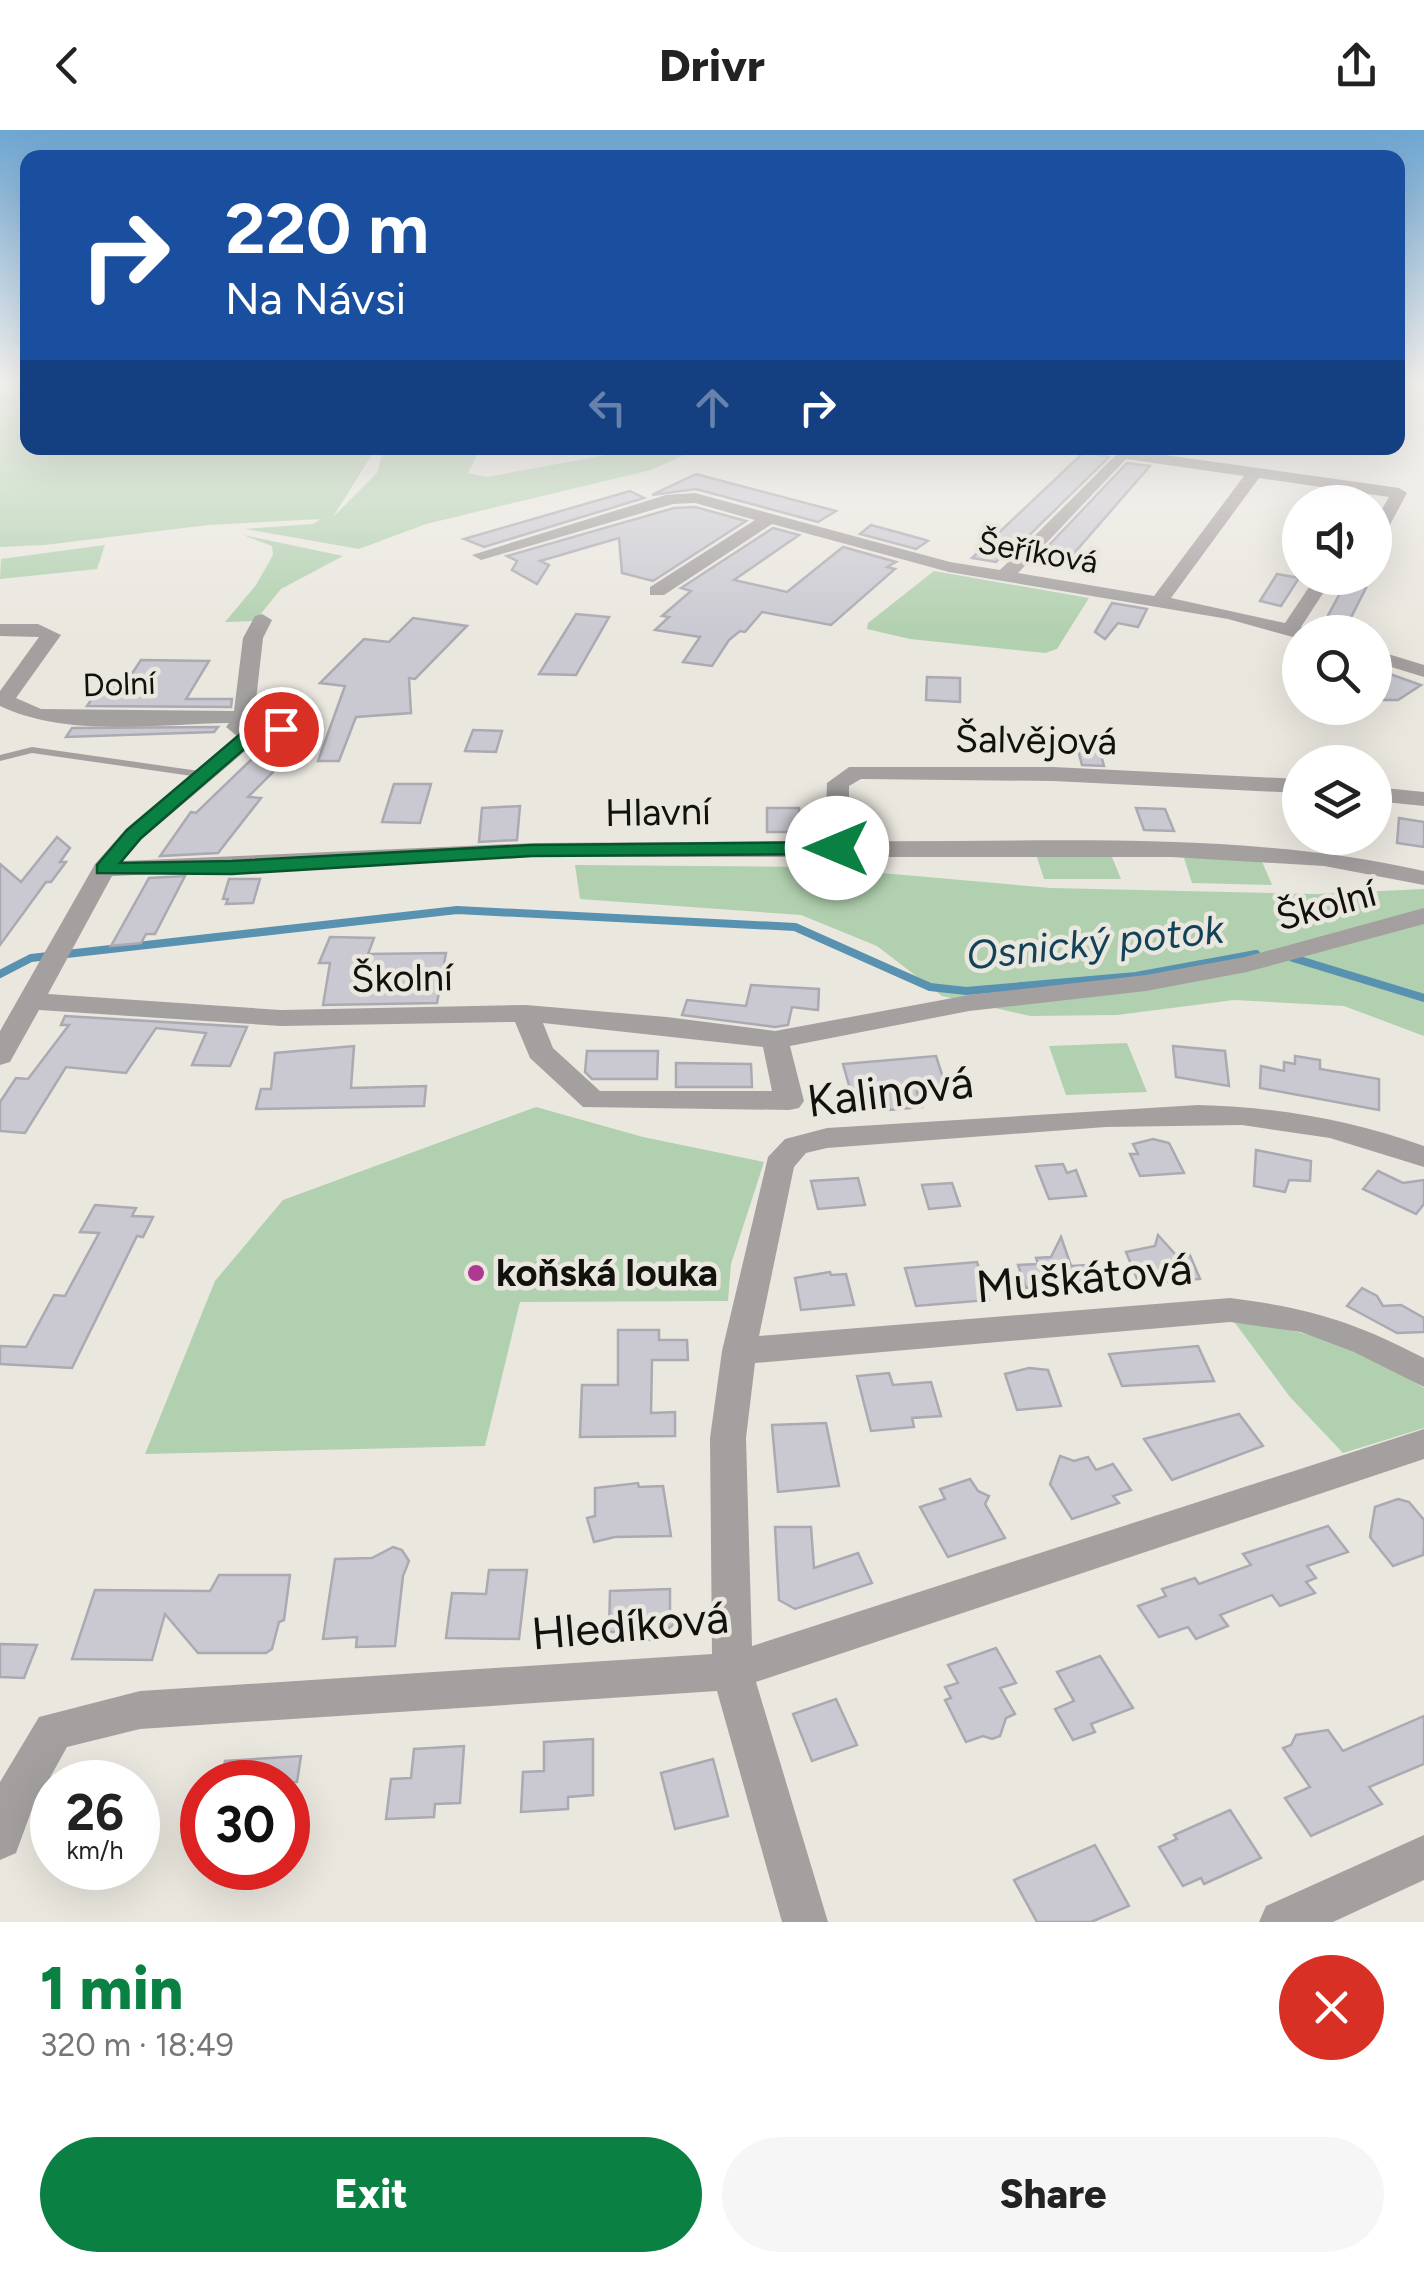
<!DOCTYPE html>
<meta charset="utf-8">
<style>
:root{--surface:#fff;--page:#f6f6f6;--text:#222;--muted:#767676;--accent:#0b8043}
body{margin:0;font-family:Figtree,sans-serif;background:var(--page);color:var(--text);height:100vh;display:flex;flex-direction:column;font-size:38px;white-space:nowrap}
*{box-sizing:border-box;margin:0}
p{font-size:32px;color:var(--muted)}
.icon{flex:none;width:55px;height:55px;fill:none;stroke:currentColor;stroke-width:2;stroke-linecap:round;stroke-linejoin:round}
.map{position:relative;height:1792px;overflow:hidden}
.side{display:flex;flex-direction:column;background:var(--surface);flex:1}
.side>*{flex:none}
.hud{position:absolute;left:20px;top:20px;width:1385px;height:305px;border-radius:20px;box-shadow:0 10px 40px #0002;background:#1a4fa0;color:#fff;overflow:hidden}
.tools{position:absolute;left:1282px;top:355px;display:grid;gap:20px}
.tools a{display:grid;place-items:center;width:110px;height:110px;border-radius:50%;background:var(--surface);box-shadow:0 10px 40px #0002;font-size:50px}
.speed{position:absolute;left:30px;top:1630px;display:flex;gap:20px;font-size:50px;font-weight:700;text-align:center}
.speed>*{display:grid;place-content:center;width:130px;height:130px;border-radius:50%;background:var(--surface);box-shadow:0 10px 40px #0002;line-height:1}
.speed small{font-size:25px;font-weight:400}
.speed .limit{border:15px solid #d22;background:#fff;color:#111}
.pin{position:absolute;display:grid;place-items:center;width:85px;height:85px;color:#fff;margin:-42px;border:5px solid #fff;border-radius:50%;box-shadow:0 2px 10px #0007}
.me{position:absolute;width:110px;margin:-55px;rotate:270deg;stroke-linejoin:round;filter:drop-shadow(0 0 8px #0008)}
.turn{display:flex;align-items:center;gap:35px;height:210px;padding:0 40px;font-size:45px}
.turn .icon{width:130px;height:130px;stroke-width:2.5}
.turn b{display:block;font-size:70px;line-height:85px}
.lanes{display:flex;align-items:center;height:95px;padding:0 40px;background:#0003;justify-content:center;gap:50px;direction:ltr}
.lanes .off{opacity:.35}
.round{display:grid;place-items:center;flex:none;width:105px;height:105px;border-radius:52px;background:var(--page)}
.summary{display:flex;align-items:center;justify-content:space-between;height:170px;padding:0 40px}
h1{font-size:60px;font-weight:800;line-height:75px;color:var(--accent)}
.action{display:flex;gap:20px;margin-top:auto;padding:20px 40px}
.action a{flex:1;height:115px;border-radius:60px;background:var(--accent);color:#fff;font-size:40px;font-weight:800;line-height:115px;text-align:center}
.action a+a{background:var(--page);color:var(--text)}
header{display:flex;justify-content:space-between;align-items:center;height:130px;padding:0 40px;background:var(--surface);font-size:45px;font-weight:800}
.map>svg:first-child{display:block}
.green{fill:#b1d0af}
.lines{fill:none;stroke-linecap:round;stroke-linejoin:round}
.stream{stroke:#5892b0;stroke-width:8}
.building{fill:#cac9d1;stroke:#aba9b1;stroke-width:2.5}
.service{fill:#a5a0a0;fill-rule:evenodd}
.minor{fill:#a5a0a0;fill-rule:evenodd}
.route{fill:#0b8043;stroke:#07532c;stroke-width:2.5}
.poi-dot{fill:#ad3992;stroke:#eae7df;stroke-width:4}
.labels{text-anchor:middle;stroke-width:9;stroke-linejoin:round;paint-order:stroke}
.far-street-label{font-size:32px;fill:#12110e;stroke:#eae7df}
.street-label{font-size:38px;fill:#12110e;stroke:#eae7df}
.poi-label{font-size:38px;font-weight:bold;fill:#12110e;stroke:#eae7df;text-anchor:start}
.water-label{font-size:40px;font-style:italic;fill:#124259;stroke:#eae7df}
.near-street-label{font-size:45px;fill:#12110e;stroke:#eae7df}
</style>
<header><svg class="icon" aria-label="back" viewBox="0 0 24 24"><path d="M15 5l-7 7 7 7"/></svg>Drivr<svg class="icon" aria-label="share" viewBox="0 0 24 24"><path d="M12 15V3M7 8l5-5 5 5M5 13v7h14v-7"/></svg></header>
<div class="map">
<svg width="1424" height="1792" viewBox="0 0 1424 1792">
<rect width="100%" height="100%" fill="#eae7df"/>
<!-- green -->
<g class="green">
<polygon points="0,253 27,253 28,318 376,318 333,387 377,343 384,318 481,318 468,343 487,347 644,318 699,318 651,340 426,394 359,419 245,399 313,394 321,389 208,395 45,415 0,417"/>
<polygon points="243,405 343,426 281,459 255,491 225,492 256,455 273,425 272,416"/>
<polygon points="105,415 97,439 0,449 1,429"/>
<polygon points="934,441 1089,468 1057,519 1045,523 910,509 867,499 868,493"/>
<polygon points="1037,727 1112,727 1121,749 1044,749"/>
<polygon points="1184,728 1261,729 1272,755 1192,753"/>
<polygon points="575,735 813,737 1051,758 1316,764 1424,759 1424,906 1344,876 1234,870 1117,885 1030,886 942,866 877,816 801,785 580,769"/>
<polygon points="1127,913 1147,962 1066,965 1049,916"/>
<polygon points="536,977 643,1007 764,1032 731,1134 728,1171 520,1172 485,1316 145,1324 215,1151 283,1070"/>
<path d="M1235 1193C1314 1199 1357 1218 1424 1258V1298L1343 1323 1290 1267Z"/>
</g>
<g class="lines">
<!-- stream -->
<g class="stream">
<polyline points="1293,828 1424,868"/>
<polyline points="0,844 31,828 457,780 795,797 930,857 966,861 1136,846 1256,824"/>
</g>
</g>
<!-- building -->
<g class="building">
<polygon points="1084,322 1109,327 1008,426 1002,425 996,432 972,428"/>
<polygon points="1127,333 1150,336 1062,437 1034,431"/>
<polygon points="696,344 737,355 836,381 818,392 696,359 652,365"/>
<polygon points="630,361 644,368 484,417 464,409"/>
<polygon points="695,377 746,391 653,451 622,443 619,408 540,431 549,435 537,454 512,440 517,431 507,426 674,378"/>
<polygon points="871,395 922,409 928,411 916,419 860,404"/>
<polygon points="773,398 799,405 734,450 787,462 843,417 896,432 887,437 895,439 831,495 762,482 745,502 740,501 729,510 712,536 683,532 700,507 655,500 669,487 662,486 691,461 681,458"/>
<polygon points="1277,444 1299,448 1281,476 1260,471"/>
<polygon points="1345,454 1366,458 1347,495 1325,491"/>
<polygon points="1112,473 1147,479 1138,497 1118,493 1105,509 1095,502"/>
<polygon points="576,484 609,487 576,545 539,544"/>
<polygon points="413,488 467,496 415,549 409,548 411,583 356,587 339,631 318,631 345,556 320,553 364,509 389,512"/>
<polygon points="141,530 209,531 186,569 232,569 231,577 87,576 104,551 127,551"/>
<polygon points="1387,543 1421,555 1398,570 1375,570 1375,551"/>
<polygon points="927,547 960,548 960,572 926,570"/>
<polygon points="218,597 214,602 66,607 72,598"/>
<polygon points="473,600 502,601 496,622 465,621"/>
<polygon points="1076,613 1098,614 1104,636 1082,635"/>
<polygon points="255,626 284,631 248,667 261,668 218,723 160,726 191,682 196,683"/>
<polygon points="394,654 431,654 420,693 382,692"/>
<polygon points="520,676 517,710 479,712 482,678"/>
<polygon points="767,678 799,678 800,702 767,702"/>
<polygon points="1136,678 1165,679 1174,701 1144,700"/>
<polygon points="1399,688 1424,692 1424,717 1397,713"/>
<polygon points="57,707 70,718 60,732 66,732 51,752 46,752 0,815 0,734 21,752"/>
<polygon points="185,746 155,804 146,804 141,813 111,816 149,748"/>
<polygon points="229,749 260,749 253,773 226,774 228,769 223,769"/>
<polygon points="330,807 374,808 368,824 446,823 437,873 323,875 330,833 319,833"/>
<polygon points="751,855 819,859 818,880 792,877 788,895 775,897 682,885 687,870 746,876"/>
<polygon points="65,886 247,897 230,936 192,935 206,903 156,898 126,943 66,937 25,1003 0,1001 0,972 16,948 28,949 69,895 61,895"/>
<polygon points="354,916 351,958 426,956 424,976 256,979 261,959 271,959 275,923"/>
<polygon points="1173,916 1225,921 1229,956 1176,947"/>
<polygon points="587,921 658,921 657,949 592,949 585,942"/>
<polygon points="936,926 947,960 917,962 922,977 890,980 886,964 852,966 843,934"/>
<polygon points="1295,926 1320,930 1320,939 1379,949 1379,980 1260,958 1261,936 1284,941 1284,932 1295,934"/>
<polygon points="676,933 751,934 752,957 676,957"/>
<polygon points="1153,1009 1169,1013 1184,1043 1140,1046 1130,1024 1138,1024 1133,1014"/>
<polygon points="1256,1020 1311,1031 1310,1051 1289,1050 1285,1062 1254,1056"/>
<polygon points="1063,1034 1067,1043 1076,1040 1086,1066 1049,1069 1036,1036"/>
<polygon points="1378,1041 1403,1053 1424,1050 1424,1074 1416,1084 1363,1059"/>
<polygon points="858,1048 865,1075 818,1079 811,1051"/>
<polygon points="952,1053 960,1076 929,1079 922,1055"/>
<polygon points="95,1075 136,1078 132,1086 153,1087 143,1107 137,1106 72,1238 0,1234 0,1216 26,1217 54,1165 65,1166 99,1103 80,1102"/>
<polygon points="1158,1105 1175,1124 1189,1123 1200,1149 1155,1153 1153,1148 1137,1149 1126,1122 1155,1116"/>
<polygon points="1061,1107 1071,1136 1087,1135 1096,1158 1048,1162 1046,1156 1026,1158 1018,1135 1038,1134 1036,1128 1051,1127"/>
<polygon points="977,1132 989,1170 916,1176 905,1138"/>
<polygon points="830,1142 831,1145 846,1144 854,1175 801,1180 795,1148"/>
<polygon points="1362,1158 1377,1166 1383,1176 1401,1175 1424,1188 1424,1202 1397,1203 1347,1176"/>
<polygon points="618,1200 659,1200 659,1210 687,1210 688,1230 652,1230 651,1283 675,1282 675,1306 580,1307 582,1255 618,1255"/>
<polygon points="1198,1216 1214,1251 1122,1256 1109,1224"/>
<polygon points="1029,1238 1048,1240 1061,1276 1017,1280 1005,1244"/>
<polygon points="889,1243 893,1255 931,1252 941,1286 912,1288 914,1297 871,1301 857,1246"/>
<polygon points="1239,1284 1263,1316 1172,1350 1144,1309"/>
<polygon points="826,1293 839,1356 778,1362 772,1295"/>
<polygon points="1060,1326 1074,1331 1088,1327 1096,1340 1113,1334 1131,1360 1113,1366 1119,1373 1072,1389 1050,1354"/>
<polygon points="970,1349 978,1361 989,1366 985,1374 1005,1408 948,1427 920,1377 945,1369 940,1359"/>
<polygon points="638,1353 639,1357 663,1356 671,1406 615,1407 594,1412 587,1388 595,1386 595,1358"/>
<polygon points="1398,1369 1409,1372 1424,1390 1424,1417 1423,1425 1393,1436 1370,1407 1375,1377"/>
<polygon points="1328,1396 1348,1422 1307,1436 1316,1448 1306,1452 1315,1463 1280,1476 1272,1465 1220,1485 1228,1496 1196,1509 1188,1497 1159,1507 1138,1476 1166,1466 1162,1459 1195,1448 1199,1454 1251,1435 1243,1424"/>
<polygon points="775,1397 811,1397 814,1438 858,1423 872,1453 795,1479 779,1470"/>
<polygon points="393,1417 402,1420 409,1431 403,1446 395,1516 356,1517 357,1507 323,1509 335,1429 372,1428"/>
<polygon points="489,1440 527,1440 519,1509 446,1508 452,1463 486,1464"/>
<polygon points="219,1445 290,1445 284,1490 279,1492 272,1519 266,1523 198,1523 165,1484 152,1530 72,1529 95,1460 210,1461"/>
<polygon points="670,1459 670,1480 680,1488 666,1501 650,1502 650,1510 628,1510 628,1502 609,1502 610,1461"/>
<polygon points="0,1514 37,1515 24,1548 0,1547"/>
<polygon points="996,1518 1016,1553 1000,1558 1015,1584 1006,1588 1000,1606 992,1609 983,1606 966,1612 945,1570 951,1568 945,1557 958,1553 948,1535"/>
<polygon points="1100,1526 1133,1578 1091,1594 1095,1602 1073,1610 1055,1579 1074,1571 1057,1542"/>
<polygon points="836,1569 857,1615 812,1631 793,1584"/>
<polygon points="1424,1586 1424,1634 1369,1657 1382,1674 1311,1706 1285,1668 1310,1657 1283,1618 1291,1615 1296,1605 1328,1600 1343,1621"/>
<polygon points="593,1609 593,1665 568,1667 568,1679 521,1682 523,1642 544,1641 544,1612"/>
<polygon points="464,1616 460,1673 435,1674 434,1687 386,1689 391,1649 411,1648 414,1619"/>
<polygon points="301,1626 297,1652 221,1652 225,1631"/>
<polygon points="713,1629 728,1686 675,1699 661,1643"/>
<polygon points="1230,1680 1261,1728 1204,1754 1201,1748 1183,1756 1159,1717 1177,1709 1174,1705"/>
<polygon points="1095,1715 1129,1776 1091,1792 1037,1792 1014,1750"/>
</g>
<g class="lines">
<!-- service -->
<polygon class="service" points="32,617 206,642 212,645 206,648 32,623 0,631 0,625"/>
<!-- minor -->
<g class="minor">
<path d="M1122 319 1399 358 1407 363 1384 406 1375 411V391L1389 367 1259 348 1171 468 1285 493 1315 448H1333L1301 497 1309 502H1300V509L1228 489 949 442 772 394 664 465H650V457L755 390 695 373 673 374 481 430 472 425 666 365 695 363 950 432 1000 440ZM1126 329 1244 346 1154 466 1018 443Z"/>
<path d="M262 484 272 490 263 508 255 579 283 578 298 591 284 604 257 611 142 709 123 731 535 713 825 711 827 653 849 637H1053L1300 649V663L1053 651 861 649 849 656V711C1040 713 1237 699 1424 741V755L1324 736 1171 727H535L112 746 48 864 281 880 526 875 667 887 775 901 969 865 1146 845 1245 827 1424 778V794L1247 842 1146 861 969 881 790 916 804 971 799 978 789 980 583 977 530 928 515 892 281 896 39 880 10 932 0 935V901L95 734 126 699 237 606 226 597 229 593C155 594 68 608 0 576V561L39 507 0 506V494H38L61 505 16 568 41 579 234 581 243 508 255 486ZM272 589 275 591 263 598 249 595ZM543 893 763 917 772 961H600L553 918Z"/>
<polygon points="1375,520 1424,535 1424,547 1375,532"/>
<polygon points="1375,657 1424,662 1424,676 1375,671"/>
<path d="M1198 975C1277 977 1350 990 1424 1016V1037L1330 1008 1242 995 1106 997 827 1018 806 1023 794 1037 759 1206 1230 1168C1309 1178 1353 1191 1424 1228V1257L1354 1222 1301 1202 1230 1192 755 1233 746 1308 752 1516 1424 1299V1329L756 1552 828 1792H782L717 1561 140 1599 67 1617 31 1682 16 1723 0 1730V1652L39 1587 140 1561 712 1524 710 1308 722 1221 768 1027 785 1009 827 998Z"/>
<polygon points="1424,1705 1424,1750 1333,1792 1259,1792 1266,1776"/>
</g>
</g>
<!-- sky -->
<linearGradient id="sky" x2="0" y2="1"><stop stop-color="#6ea6d2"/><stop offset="0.5" stop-color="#f6f4f1"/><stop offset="1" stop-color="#f6f4f1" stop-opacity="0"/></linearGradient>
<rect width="1424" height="504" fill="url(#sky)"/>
<!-- route -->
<polygon class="route" points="281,593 287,595 287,603 257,608 141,708 120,733 232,731 531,715 837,712 847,718 837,724 531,726 232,744 97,743 97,735 127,700 245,600"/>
<!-- markers -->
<circle class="poi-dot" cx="476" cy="1143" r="10"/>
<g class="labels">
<!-- far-street labels -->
<g class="far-street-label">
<text transform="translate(1038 422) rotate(10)" y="11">Šeříková</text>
<text transform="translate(119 554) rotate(-2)" y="11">Dolní</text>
</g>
<!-- street labels -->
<g class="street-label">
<text transform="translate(1036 610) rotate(1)" y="13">Šalvějová</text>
<text transform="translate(658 682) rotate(-1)" y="13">Hlavní</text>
<text transform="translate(1326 775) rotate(-15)" y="13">Školní</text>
<text transform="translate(402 848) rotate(-1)" y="13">Školní</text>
</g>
<!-- poi labels -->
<g class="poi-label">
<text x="496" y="1156">koňská louka</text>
</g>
<!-- water labels -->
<g class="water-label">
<text transform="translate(1095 812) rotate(-6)" y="14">Osnický potok</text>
</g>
<!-- near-street labels -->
<g class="near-street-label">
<text transform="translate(890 961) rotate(-7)" y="16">Kalinová</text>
<text transform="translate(1084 1147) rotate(-5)" y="16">Muškátová</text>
<text transform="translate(630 1495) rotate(-5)" y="16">Hledíková</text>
</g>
</g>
</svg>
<div class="tools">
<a><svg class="icon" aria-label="sound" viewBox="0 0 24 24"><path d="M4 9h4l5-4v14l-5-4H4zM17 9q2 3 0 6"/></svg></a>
<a><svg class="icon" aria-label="search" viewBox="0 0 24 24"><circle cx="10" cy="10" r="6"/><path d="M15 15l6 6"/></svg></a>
<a><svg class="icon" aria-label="layers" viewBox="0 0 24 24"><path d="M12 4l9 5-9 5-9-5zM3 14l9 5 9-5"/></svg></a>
</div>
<div class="speed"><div>26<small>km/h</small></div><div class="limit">30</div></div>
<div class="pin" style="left:281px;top:599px;background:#d93025"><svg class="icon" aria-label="arrive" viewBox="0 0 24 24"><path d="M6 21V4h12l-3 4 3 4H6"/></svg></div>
<svg class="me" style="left:837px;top:718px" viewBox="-20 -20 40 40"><circle r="19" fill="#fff"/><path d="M0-13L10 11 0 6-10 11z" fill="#0b8043"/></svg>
<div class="hud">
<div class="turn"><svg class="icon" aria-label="right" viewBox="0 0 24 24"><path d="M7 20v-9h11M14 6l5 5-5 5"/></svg><div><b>220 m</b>Na Návsi</div></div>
<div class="lanes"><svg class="icon off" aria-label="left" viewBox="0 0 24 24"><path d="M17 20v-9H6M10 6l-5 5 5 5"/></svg><svg class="icon off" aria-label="ahead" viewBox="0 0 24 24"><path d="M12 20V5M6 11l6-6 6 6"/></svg><svg class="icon" aria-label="right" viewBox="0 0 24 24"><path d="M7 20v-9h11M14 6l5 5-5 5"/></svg></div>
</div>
</div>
<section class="side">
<div class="summary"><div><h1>1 min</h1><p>320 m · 18:49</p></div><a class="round" style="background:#d93025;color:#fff"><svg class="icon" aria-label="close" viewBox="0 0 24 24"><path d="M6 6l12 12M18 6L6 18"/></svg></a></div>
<div class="action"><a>Exit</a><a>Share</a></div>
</section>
